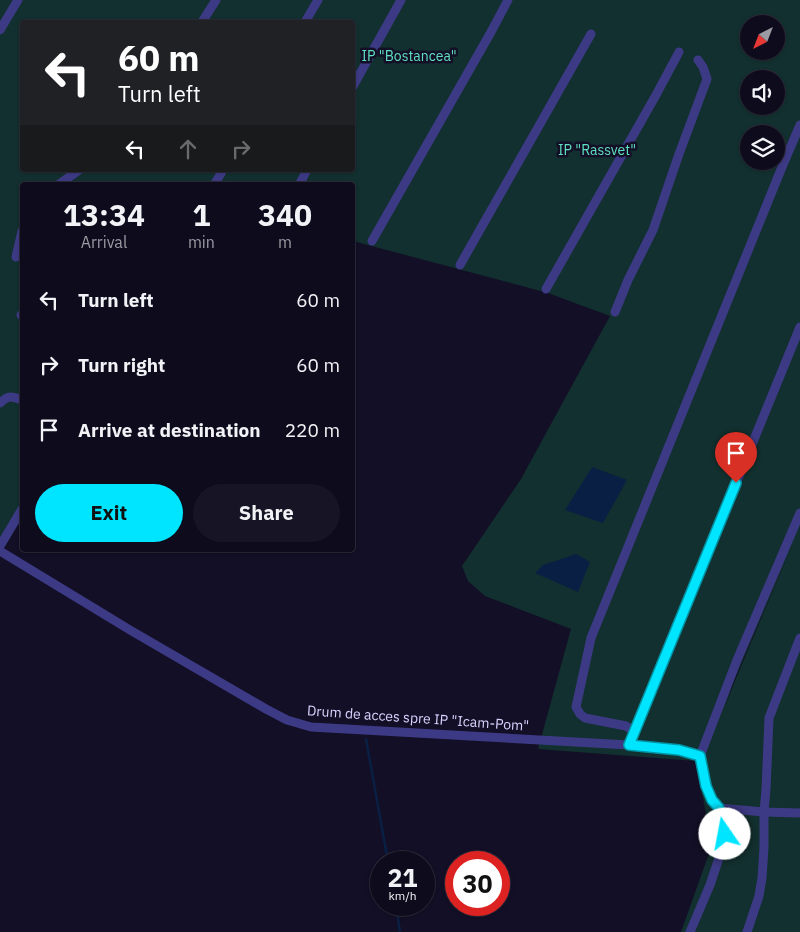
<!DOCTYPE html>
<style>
:root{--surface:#0e0b1c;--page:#171425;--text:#f1f3f6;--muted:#9b9ba3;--line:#2e2b3b;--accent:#00e5ff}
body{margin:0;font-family:"IBM Plex Sans",sans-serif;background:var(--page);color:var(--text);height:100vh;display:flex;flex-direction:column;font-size:19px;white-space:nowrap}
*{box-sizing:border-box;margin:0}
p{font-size:16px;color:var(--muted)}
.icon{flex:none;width:28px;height:28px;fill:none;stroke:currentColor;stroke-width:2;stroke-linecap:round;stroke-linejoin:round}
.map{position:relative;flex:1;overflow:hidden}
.details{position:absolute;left:20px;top:182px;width:335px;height:370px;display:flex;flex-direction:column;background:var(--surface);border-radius:5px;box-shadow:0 1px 4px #0004,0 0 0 1px var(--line)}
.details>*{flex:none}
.hud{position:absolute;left:20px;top:20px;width:335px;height:152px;border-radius:5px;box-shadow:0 1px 4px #0004,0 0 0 1px var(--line);background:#202124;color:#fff;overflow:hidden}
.needle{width:32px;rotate:222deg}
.tools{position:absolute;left:740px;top:15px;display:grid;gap:10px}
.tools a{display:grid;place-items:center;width:45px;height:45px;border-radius:50%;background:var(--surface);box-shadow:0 1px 4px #0004,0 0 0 1px var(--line);font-size:25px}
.speed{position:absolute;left:370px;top:851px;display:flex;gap:10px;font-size:25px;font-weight:700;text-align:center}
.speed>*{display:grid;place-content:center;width:65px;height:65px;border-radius:50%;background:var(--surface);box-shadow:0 1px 4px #0004,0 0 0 1px var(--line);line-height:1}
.speed small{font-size:12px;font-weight:400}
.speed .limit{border:8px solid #d22;background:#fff;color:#111}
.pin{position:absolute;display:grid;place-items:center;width:42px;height:42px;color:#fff;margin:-51px -21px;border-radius:50% 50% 50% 0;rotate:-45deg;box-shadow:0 0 5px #0007}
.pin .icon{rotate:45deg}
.me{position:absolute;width:55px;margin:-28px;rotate:348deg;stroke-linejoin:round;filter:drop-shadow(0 0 4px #0008)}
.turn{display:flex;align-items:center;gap:18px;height:105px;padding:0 15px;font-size:22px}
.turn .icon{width:65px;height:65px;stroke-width:2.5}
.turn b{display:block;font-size:35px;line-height:42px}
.lanes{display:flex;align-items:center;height:48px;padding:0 15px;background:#0003;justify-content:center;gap:25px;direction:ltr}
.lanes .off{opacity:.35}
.eta{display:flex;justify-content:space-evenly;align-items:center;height:85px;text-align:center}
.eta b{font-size:30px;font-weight:700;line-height:35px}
.primary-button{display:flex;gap:10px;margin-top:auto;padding:10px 15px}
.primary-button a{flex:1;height:58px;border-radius:30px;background:var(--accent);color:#111;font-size:20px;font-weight:700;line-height:58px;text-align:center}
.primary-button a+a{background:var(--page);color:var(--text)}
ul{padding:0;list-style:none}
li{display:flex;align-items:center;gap:15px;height:65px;padding:0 15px}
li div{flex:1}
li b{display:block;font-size:19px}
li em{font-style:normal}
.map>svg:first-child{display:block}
.green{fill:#12302f;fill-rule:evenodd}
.water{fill:#0a1f44}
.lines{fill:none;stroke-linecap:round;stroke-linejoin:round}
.stream{stroke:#0a1f44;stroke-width:2.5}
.street{stroke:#3d3a85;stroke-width:9}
.route-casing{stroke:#0095a6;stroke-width:12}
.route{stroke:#00e5ff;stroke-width:9}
.labels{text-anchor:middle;stroke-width:5;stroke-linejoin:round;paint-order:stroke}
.park-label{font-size:14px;fill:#5fe0c0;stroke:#130f26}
.street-label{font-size:14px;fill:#d9d4ff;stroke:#130f26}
</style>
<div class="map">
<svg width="800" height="932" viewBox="0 0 800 932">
<rect width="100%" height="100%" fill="#130f26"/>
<!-- green -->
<path class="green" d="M0 0H800V932H681L712 845 696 761 538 749 571 629 485 596 468 581 462 566 521 479 610 316 548 293 353 241 352 185H22V518L0 554ZM22 22H352V170H22ZM749 24H776V51H749ZM749 79H776V106H749ZM749 134H776V161H749ZM794 541 734 683 725 707 733 683Z"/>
<!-- water -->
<g class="water">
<polygon points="592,467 627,480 603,523 565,510"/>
<polygon points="576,554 590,562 578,592 535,573 543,565"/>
</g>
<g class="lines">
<!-- stream -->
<g class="stream">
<polyline points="366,739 388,862"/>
<polyline points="396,905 400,932"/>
</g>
<!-- street -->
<g class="street">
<polyline points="202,22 216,0"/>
<polyline points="305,22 318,0"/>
<polyline points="0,30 18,0"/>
<polyline points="352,88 401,0"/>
<polyline points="58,185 79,170"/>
<polyline points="214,185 223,170"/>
<polyline points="299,185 307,170"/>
<polyline points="372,241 491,32 508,0"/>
<polyline points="16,257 22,231"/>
<polyline points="460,265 591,34"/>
<polyline points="546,289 656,95 679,52"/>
<polyline points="615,312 628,280 653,230 679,154 707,79 703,67 698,60"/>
<polyline points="21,315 22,316"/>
<path d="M0 403C8 395 12 396 22 400"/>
<polyline points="800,513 737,660 700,756 706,786 712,800 719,808 764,812 800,813"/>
<polyline points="0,546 22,509"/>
<polyline points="0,551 130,630 266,709 287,720 311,727 629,745 679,750 700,756"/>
<polyline points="635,732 626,726 585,718 580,714 576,707 591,638 782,167 800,125"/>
<polyline points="629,745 800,327"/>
<polyline points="690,932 710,885 723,846 725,834 719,808"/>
<polyline points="747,932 759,896 762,878 764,848 764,812 766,789 769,718 800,638"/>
</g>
</g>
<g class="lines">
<!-- route casing -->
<g class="route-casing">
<polyline id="route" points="725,834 719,808 712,800 706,786 700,756 679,750 629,745 736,483"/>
</g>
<!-- route -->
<use href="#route" class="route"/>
</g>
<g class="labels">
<!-- park labels -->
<g class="park-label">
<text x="409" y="61">IP "Bostancea"</text>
<text x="597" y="155">IP "Rassvet"</text>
</g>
<!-- street labels -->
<g class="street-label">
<text transform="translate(418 718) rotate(4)" y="5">Drum de acces spre IP "Icam-Pom"</text>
</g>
</g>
</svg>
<div class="tools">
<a><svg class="needle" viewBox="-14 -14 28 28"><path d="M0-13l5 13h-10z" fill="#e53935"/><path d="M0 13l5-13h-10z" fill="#9b9ba3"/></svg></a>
<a><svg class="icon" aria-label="sound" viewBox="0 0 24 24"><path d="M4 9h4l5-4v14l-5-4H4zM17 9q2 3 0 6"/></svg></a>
<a><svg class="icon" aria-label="layers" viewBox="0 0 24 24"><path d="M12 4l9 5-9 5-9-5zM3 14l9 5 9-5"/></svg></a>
</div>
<div class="speed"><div>21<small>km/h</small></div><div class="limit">30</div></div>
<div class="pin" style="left:736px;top:483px;background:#d93025"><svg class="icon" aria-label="arrive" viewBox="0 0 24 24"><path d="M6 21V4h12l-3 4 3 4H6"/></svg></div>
<svg class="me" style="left:725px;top:834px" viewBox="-20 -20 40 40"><circle r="19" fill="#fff"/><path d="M0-13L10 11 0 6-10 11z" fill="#00e5ff"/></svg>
<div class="hud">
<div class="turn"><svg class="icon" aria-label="left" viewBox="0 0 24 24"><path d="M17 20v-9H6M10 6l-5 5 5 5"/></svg><div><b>60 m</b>Turn left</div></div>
<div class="lanes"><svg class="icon" aria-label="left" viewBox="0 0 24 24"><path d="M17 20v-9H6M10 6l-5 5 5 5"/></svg><svg class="icon off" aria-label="ahead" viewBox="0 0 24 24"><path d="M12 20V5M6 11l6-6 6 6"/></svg><svg class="icon off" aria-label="right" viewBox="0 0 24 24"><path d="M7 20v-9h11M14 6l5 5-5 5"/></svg></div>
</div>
<section class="details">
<div class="eta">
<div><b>13:34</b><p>Arrival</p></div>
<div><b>1</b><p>min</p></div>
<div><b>340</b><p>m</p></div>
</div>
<ul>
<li><svg class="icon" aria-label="left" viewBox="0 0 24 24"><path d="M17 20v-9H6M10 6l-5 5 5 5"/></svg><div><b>Turn left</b></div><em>60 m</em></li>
<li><svg class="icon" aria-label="right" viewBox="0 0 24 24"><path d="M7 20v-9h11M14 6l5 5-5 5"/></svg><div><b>Turn right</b></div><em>60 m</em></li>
<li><svg class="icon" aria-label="arrive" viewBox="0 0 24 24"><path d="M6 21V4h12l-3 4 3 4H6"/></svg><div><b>Arrive at destination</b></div><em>220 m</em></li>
</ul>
<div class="primary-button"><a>Exit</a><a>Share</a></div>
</section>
</div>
